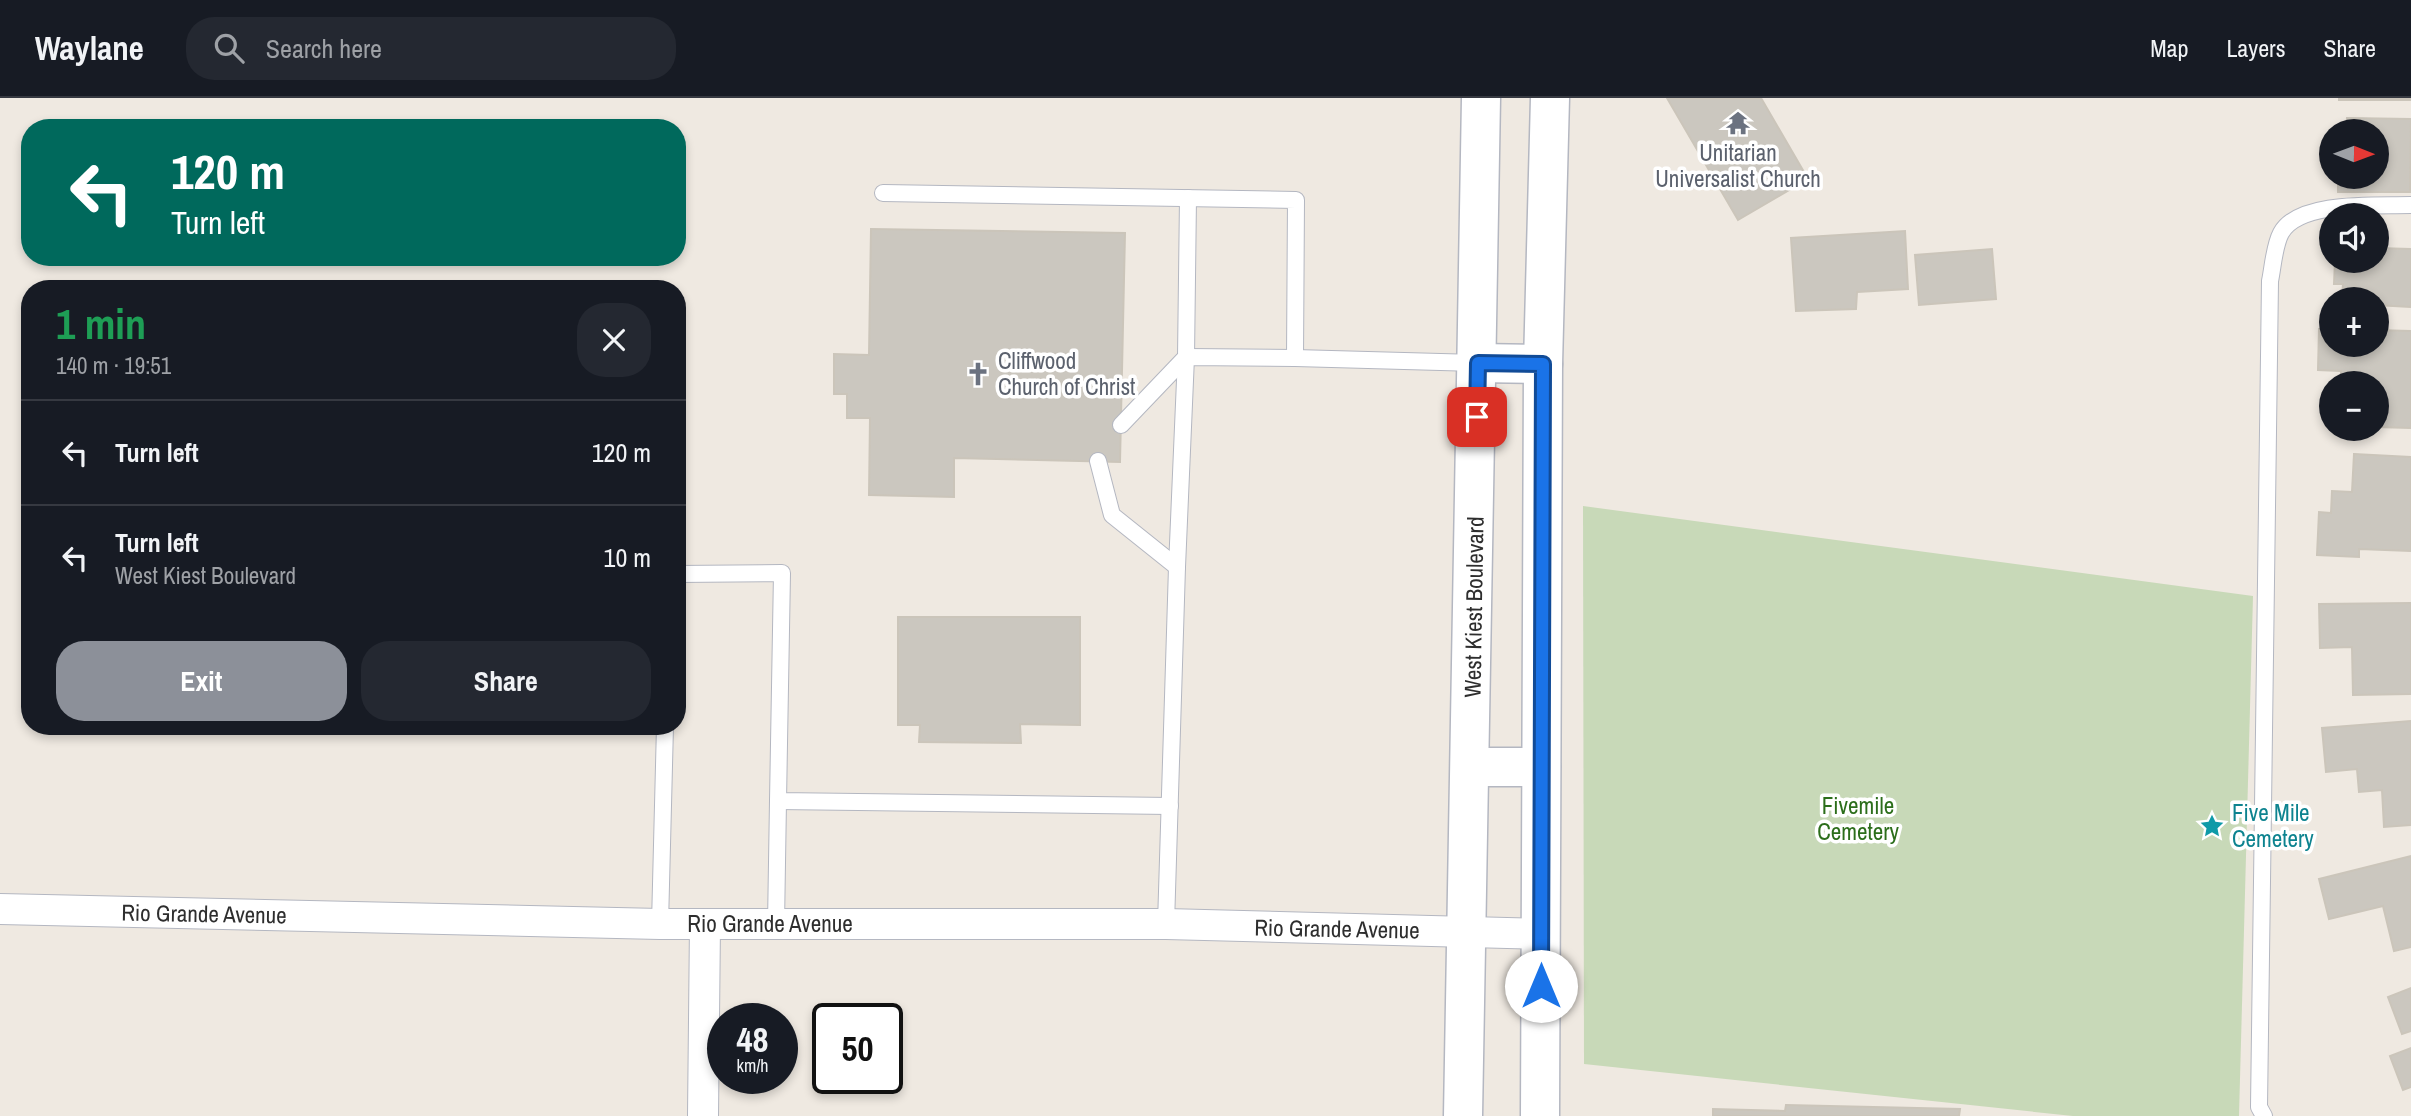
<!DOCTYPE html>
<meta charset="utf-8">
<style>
:root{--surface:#171b24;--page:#242831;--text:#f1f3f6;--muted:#9ea1a6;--line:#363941;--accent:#8c9099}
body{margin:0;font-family:"Archivo Narrow",sans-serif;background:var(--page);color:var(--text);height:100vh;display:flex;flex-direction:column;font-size:26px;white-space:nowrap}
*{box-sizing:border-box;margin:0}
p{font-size:23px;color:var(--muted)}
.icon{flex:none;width:38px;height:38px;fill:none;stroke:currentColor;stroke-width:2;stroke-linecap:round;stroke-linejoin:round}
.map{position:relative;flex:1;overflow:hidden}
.details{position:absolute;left:21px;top:182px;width:665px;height:455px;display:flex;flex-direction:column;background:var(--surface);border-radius:28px;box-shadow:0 4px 10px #0003}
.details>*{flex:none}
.banner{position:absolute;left:21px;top:21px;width:665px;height:147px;border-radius:28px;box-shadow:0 4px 10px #0003;background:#00695c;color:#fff;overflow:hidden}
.needle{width:46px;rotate:91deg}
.controls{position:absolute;left:2319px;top:21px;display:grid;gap:14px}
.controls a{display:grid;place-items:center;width:70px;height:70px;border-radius:50%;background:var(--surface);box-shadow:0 4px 10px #0003;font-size:35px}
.speed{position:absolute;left:707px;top:905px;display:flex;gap:14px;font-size:35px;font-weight:700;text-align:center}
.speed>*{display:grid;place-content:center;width:91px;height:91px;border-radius:50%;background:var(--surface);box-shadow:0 4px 10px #0003;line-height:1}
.speed small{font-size:18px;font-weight:400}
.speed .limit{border:4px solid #111;border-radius:10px;background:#fff;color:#111}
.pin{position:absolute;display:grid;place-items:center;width:60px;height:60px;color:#fff;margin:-30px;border-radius:14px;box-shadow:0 4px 10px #0006}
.me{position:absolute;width:77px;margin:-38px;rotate:0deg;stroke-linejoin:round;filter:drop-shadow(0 0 5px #0008)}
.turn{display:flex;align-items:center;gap:24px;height:147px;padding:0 35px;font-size:32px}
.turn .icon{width:91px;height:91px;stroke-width:2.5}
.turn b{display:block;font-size:49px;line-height:60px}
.round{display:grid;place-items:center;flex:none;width:74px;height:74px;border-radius:28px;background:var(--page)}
.overview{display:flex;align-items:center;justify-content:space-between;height:119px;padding:0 35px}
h1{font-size:42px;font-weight:700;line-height:52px;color:#1e9e55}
.button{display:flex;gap:14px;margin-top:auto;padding:14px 35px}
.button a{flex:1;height:80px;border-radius:28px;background:var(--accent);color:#fff;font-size:28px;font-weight:700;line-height:80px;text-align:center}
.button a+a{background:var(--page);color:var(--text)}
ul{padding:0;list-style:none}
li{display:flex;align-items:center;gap:21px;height:105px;padding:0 35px;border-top:2px solid var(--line)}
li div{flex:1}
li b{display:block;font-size:26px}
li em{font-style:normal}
header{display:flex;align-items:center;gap:42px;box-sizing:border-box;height:98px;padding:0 35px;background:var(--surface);border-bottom:2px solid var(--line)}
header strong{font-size:33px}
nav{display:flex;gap:38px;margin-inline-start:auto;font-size:24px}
.search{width:490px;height:63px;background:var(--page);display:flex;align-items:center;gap:18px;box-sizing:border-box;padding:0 24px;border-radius:28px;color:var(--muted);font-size:26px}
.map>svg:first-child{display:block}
.cemetery{fill:#c8d9b8}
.building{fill:#cbc7bf;stroke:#cbc5ba;stroke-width:2}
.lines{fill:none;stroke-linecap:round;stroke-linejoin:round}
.service-casing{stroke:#b4b7c1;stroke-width:18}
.minor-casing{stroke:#b4b7c1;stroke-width:32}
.secondary-casing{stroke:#b4b7c1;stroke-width:41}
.service{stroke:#fff;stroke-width:16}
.minor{stroke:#fff;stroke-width:30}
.secondary{stroke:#fff;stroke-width:38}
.route-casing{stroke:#114b97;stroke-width:18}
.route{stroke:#1a73e8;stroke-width:12}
.labels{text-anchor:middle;stroke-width:7;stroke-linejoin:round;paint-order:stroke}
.worship-label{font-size:23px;fill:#5b616d;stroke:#fff}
.street-label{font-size:23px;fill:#2e2e2e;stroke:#fff}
.park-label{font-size:23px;fill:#2c6e1b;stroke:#fff}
.culture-label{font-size:23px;fill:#0d838f;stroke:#fff;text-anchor:start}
</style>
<header>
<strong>Waylane</strong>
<div class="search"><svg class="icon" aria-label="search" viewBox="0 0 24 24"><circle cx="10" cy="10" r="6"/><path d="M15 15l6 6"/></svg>Search here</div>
<nav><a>Map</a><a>Layers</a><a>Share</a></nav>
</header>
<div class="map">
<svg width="2411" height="1018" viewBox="0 0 2411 1018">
<rect width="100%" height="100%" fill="#efe9e1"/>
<!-- cemetery -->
<polygon class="cemetery" points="1583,408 2253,498 2239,1018 2073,1018 1584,966"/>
<!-- building -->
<g class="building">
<polygon points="1667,0 1761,0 1808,81 1738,122"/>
<rect x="2339" y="0" width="72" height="2"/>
<polygon points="2347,20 2411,21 2410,94 2338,94 2338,79 2376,79 2376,33 2346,33"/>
<polygon points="871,131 1125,135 1120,364 954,360 954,399 869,397 870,320 847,320 847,296 834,296 834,256 869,257"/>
<polygon points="1905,133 1908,191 1857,194 1856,211 1796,213 1791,140"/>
<polygon points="2376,150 2411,151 2411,209 2376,207 2376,201 2342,201 2343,186 2334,186 2335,163 2376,163"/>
<polygon points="1992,151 1996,201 1919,207 1915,157"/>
<polygon points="2319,231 2331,231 2331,247 2376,247 2376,232 2411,233 2411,330 2376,329 2376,285 2341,285 2341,273 2318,272"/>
<polygon points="2354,356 2411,359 2411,453 2359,451 2359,459 2317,457 2319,414 2331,415 2332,393 2352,394"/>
<polygon points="2411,505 2411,596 2353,597 2352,549 2320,550 2319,506"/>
<polygon points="898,519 1080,519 1080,627 1020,626 1021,645 919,644 920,627 898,627"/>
<polygon points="2411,623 2411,727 2384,729 2382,692 2359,694 2357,671 2326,674 2322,630"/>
<polygon points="2411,758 2411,849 2394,853 2383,808 2329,821 2319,781"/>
<polygon points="2411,890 2411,933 2402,936 2388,899"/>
<polygon points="2411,950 2411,989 2403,992 2390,958"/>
<polygon points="1786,1007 1960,1011 1959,1018 1713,1018 1713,1011 1785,1013"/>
</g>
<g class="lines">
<!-- service casing -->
<g class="service-casing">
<g id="service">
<polyline points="883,95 1296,102 1295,260"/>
<polyline points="1121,327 1186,259 1188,100"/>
<polyline points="1098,363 1112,417 1177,469"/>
<polyline points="677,476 782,475 778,703 1170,708"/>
<polyline points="660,826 665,628"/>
<polyline points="776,826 778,703"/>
<polyline points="1166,826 1177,469 1186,259 1295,260 1477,265"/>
<path d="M2264 1018 2259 1009 2270 183C2273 169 2274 148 2281 135 2299 102 2378 108 2411 107"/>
</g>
</g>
<!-- minor casing -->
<g class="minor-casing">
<g id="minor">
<polyline points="0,811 660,826 1166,826 1541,836"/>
<polyline points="703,1018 705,826"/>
</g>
</g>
<!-- secondary casing -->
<g class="secondary-casing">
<g id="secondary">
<polyline points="1477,265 1543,266"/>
<polyline points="1471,669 1541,669"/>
<polyline points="1463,1018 1481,0"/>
<polyline points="1540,1018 1543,266 1550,0"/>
</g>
</g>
<!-- service -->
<use href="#service" class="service"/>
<!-- minor -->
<use href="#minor" class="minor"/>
<!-- secondary -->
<use href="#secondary" class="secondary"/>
</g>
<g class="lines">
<!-- route casing -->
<g class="route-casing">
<polyline id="route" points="1477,319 1478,265 1543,266 1541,888"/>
</g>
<!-- route -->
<use href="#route" class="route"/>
</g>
<!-- icons -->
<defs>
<g id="temple-bare" transform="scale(1.89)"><path d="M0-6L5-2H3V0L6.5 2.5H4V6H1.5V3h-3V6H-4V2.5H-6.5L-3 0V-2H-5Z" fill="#6b7280" stroke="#fff" stroke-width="2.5" paint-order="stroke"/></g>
<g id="church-bare" transform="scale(1.89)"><path d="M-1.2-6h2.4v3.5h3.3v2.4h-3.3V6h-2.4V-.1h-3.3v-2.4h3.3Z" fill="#6b7280" stroke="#fff" stroke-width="2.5" paint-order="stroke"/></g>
<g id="sight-bare" transform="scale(1.89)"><path d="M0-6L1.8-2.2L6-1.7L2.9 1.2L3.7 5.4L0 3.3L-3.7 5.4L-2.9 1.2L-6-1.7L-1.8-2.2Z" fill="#0f9aa8" stroke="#fff" stroke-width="2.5" paint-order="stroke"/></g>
</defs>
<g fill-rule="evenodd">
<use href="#temple-bare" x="1738" y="25"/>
<use href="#church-bare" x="978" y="276"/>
<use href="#sight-bare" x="2212" y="728"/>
</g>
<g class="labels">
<!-- worship labels -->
<g class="worship-label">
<text x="1738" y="63">Unitarian<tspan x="1738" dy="26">Universalist Church</tspan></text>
<text x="998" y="271" text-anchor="start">Cliffwood<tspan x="998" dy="26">Church of Christ</tspan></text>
</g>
<!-- street labels -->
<g class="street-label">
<text transform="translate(1474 509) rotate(-89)" y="8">West Kiest Boulevard</text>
<text transform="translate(204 816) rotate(1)" y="8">Rio Grande Avenue</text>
<text x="770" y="834">Rio Grande Avenue</text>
<text transform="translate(1337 831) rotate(1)" y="8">Rio Grande Avenue</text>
</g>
<!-- park labels -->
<g class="park-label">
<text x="1858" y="716">Fivemile<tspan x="1858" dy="26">Cemetery</tspan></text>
</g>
<!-- culture labels -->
<g class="culture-label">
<text x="2232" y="723">Five Mile<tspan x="2232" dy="26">Cemetery</tspan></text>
</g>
</g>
</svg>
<div class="controls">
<a><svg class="needle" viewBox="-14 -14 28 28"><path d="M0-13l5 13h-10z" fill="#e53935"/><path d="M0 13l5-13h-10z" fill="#9ea1a6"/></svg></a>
<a><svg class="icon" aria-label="sound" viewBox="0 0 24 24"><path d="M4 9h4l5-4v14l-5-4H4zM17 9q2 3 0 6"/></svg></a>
<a>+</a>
<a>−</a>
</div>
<div class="speed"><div>48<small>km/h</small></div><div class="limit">50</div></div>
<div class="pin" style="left:1477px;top:319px;background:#d93025"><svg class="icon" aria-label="arrive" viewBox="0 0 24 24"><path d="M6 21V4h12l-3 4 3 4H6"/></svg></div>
<svg class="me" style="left:1541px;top:888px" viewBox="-20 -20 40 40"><circle r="19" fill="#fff"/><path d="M0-13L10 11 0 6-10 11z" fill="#1a73e8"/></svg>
<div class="banner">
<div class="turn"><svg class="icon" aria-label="left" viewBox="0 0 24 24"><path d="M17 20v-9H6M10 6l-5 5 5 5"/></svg><div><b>120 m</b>Turn left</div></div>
</div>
<section class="details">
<div class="overview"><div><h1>1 min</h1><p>140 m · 19:51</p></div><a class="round"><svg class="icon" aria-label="close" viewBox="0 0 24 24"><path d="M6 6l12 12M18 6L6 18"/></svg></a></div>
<ul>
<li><svg class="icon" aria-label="left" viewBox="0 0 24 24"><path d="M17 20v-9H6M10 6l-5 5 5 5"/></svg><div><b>Turn left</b></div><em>120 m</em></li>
<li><svg class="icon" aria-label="left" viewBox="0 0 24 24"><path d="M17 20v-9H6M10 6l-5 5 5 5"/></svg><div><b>Turn left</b><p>West Kiest Boulevard</p></div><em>10 m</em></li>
</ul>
<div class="button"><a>Exit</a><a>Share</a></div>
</section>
</div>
